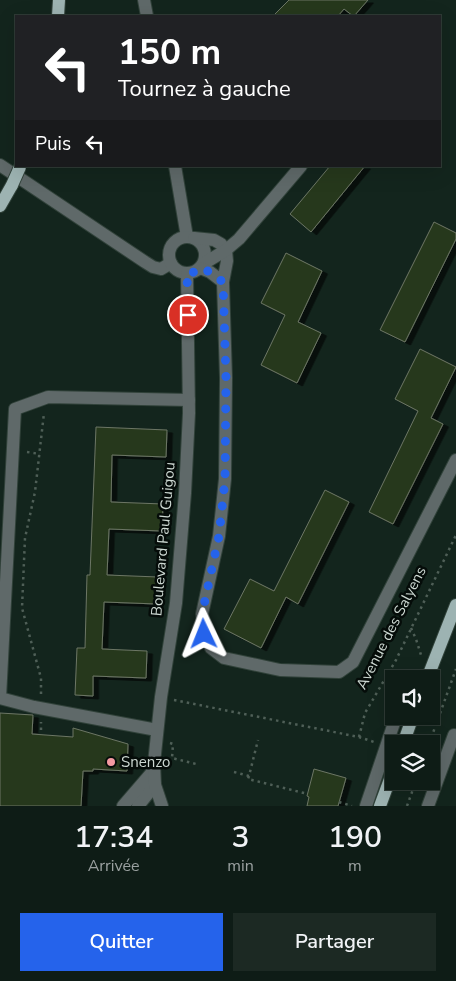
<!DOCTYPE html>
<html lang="fr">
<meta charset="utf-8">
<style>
:root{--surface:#0e1c16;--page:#1c2923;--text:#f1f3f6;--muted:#9ba1a1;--line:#2e3a35;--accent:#2563eb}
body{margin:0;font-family:"Nunito Sans",sans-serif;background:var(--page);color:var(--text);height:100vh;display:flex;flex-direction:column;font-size:19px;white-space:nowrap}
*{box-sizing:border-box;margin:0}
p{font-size:16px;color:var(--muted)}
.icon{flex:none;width:28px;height:28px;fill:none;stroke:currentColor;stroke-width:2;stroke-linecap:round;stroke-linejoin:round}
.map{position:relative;height:806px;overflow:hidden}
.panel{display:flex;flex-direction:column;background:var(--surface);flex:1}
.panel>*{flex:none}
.banner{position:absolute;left:15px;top:15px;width:426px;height:152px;border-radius:0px;box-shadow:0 5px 20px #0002,0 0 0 1px var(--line);background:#202124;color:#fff;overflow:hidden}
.fabs{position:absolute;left:385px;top:670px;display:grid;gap:10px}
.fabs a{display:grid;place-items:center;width:55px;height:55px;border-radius:0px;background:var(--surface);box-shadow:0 5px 20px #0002,0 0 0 1px var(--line);font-size:25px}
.pin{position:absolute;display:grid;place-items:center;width:42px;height:42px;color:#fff;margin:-21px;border:2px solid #fff;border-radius:50%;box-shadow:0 1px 5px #0007}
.me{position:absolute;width:55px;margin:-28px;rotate:358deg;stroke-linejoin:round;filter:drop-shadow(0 0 4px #0008)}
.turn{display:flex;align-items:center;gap:18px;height:105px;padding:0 20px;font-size:22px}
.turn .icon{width:65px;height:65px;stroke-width:2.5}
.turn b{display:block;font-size:35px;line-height:42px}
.then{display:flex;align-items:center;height:48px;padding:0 20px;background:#0003;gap:10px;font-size:19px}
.eta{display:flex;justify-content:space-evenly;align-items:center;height:85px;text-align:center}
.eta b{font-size:30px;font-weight:600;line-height:35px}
.button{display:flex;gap:10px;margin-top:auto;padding:10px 20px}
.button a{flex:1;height:58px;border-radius:0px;background:var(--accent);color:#fff;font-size:20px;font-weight:600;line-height:58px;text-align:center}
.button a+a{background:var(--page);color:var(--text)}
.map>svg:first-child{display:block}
.building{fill:#28391d;stroke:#6c7665;filter:url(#shadow)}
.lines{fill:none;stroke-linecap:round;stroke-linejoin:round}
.minor-casing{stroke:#31423a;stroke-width:14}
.major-casing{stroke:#31423a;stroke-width:14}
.path{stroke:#4f5f57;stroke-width:2.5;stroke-dasharray:2.5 4;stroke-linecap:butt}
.minor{stroke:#5f6969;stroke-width:12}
.major{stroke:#9db3b2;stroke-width:12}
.major-bridge-casing{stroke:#31423a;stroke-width:14;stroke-linecap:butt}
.major-bridge{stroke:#9db3b2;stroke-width:12}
.route{stroke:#2563eb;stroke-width:9;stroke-dasharray:0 16.2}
.poi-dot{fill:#f49aa1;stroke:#050c09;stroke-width:2}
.labels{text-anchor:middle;stroke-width:5;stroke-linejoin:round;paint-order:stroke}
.street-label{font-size:15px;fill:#ced9d3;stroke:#050c09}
.poi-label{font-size:15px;fill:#ced9d3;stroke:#050c09;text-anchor:start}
</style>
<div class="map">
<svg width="456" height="806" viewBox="0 0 456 806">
<defs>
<filter id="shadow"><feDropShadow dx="5.5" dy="3" stdDeviation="0" flood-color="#0009"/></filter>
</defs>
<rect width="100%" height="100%" fill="#13251d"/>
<!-- building -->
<g class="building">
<polygon points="289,0 368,0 354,16 353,16 344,9 338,16 273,16"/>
<polygon points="330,166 365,166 311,232 290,214"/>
<polygon points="434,222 456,233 456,239 405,342 380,330"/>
<polygon points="286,253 322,271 298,322 321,333 297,383 261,365 285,315 261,303"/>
<polygon points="420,349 456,367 431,418 443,424 393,524 369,512 418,411 395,399"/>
<polygon points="96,427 167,430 166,457 112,455 111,502 163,504 162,531 109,529 107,575 158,577 157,604 104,602 102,649 147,651 146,678 93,676 93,696 75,695 77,648 85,648 87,575 90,575"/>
<polygon points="325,490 349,502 298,604 286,597 261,648 224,629 250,579 274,591"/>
<polygon points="0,713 33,715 32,734 73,737 73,728 128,744 127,771 93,769 93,771 83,771 81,806 0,806"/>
<polygon points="314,769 346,778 338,806 307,806 309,797 307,796"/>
</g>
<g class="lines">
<!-- minor casing -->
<g class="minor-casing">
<g id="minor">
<polyline points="144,0 147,16"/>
<polyline points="0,165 145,262 153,267 161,269 171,263"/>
<polyline points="175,166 187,237"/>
<circle cx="187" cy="255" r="18"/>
<polyline points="194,238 214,240 221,244 226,250 227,261 223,282 226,378 225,479 219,536 202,614 204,634 211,648 224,658 280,670 339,672 353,662 456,460"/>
<polyline points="203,264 226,250 239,239 301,166"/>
<polyline points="200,268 210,272 223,282"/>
<polyline points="0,698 15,409 48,397 189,400"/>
<polyline points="0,698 34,707 157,730"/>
<polyline points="123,806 154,770"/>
<polyline points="138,806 155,785"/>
<polyline points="162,806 155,785 154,763 161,697 176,603 185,493 189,413 187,273"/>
<polyline points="366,806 395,720 398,716"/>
<polyline points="428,806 454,735"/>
</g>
</g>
<!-- major casing -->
<g class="major-casing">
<g id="major">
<polyline points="58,16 59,0"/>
<polyline points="0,206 12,185"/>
<polyline points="427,679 456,605"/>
<polyline points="403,744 413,716"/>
<polyline points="380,806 394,768"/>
</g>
</g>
<!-- path -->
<g class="path">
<polyline points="27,452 40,454"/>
<polyline points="411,628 416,639 421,655"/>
<polyline points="41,694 41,678 22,608 25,538 35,492 44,413"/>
<polyline points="174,700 359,737 374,742"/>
<polyline points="41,730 41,722"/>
<polyline points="359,737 365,713 396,660 456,535"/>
<polyline points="170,743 173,744 172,758 196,764"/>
<polyline points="429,744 456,669"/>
<polyline points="234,772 249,776 258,740"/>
<polyline points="249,776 248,779 308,794"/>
<polyline points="339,802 352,806"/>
<polyline points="407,806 416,781"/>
</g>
<!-- minor -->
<use href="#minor" class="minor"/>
<!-- major -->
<use href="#major" class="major"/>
<!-- major-bridge casing -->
<g class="major-bridge-casing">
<polyline id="major-bridge" points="12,185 20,167"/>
</g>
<!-- major-bridge -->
<use href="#major-bridge" class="major-bridge"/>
</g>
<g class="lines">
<!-- route -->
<polyline class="route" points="188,315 187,273 192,273 200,268 210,272 223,282 226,378 225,480 219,536 202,614 204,634"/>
</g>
<!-- markers -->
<circle class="poi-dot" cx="111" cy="762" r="5"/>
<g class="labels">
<!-- street labels -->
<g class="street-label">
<text transform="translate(163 539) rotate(-85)" y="5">Boulevard Paul Guigou</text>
<text transform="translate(391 628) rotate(-63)" y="5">Avenue des Salyens</text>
</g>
<!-- poi labels -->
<g class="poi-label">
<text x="121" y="767">Snenzo</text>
</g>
</g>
</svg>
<div class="fabs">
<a><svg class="icon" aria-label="sound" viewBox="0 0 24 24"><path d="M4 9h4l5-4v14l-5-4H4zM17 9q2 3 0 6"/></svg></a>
<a><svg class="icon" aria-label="layers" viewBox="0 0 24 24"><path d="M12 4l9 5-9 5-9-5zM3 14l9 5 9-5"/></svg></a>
</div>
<div class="pin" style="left:188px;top:315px;background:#d93025"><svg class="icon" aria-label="arrive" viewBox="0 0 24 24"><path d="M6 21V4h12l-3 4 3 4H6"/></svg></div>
<svg class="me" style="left:204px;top:634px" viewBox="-20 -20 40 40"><path d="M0-17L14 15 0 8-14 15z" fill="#2563eb" stroke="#fff" stroke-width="4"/></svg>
<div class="banner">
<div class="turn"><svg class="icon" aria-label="left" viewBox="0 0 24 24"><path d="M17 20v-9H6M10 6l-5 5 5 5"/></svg><div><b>150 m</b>Tournez à gauche</div></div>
<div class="then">Puis<svg class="icon" aria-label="left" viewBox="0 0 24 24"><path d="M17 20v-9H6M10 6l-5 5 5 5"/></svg></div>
</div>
</div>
<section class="panel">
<div class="eta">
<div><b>17:34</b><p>Arrivée</p></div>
<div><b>3</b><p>min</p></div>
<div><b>190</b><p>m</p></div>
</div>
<div class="button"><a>Quitter</a><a>Partager</a></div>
</section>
